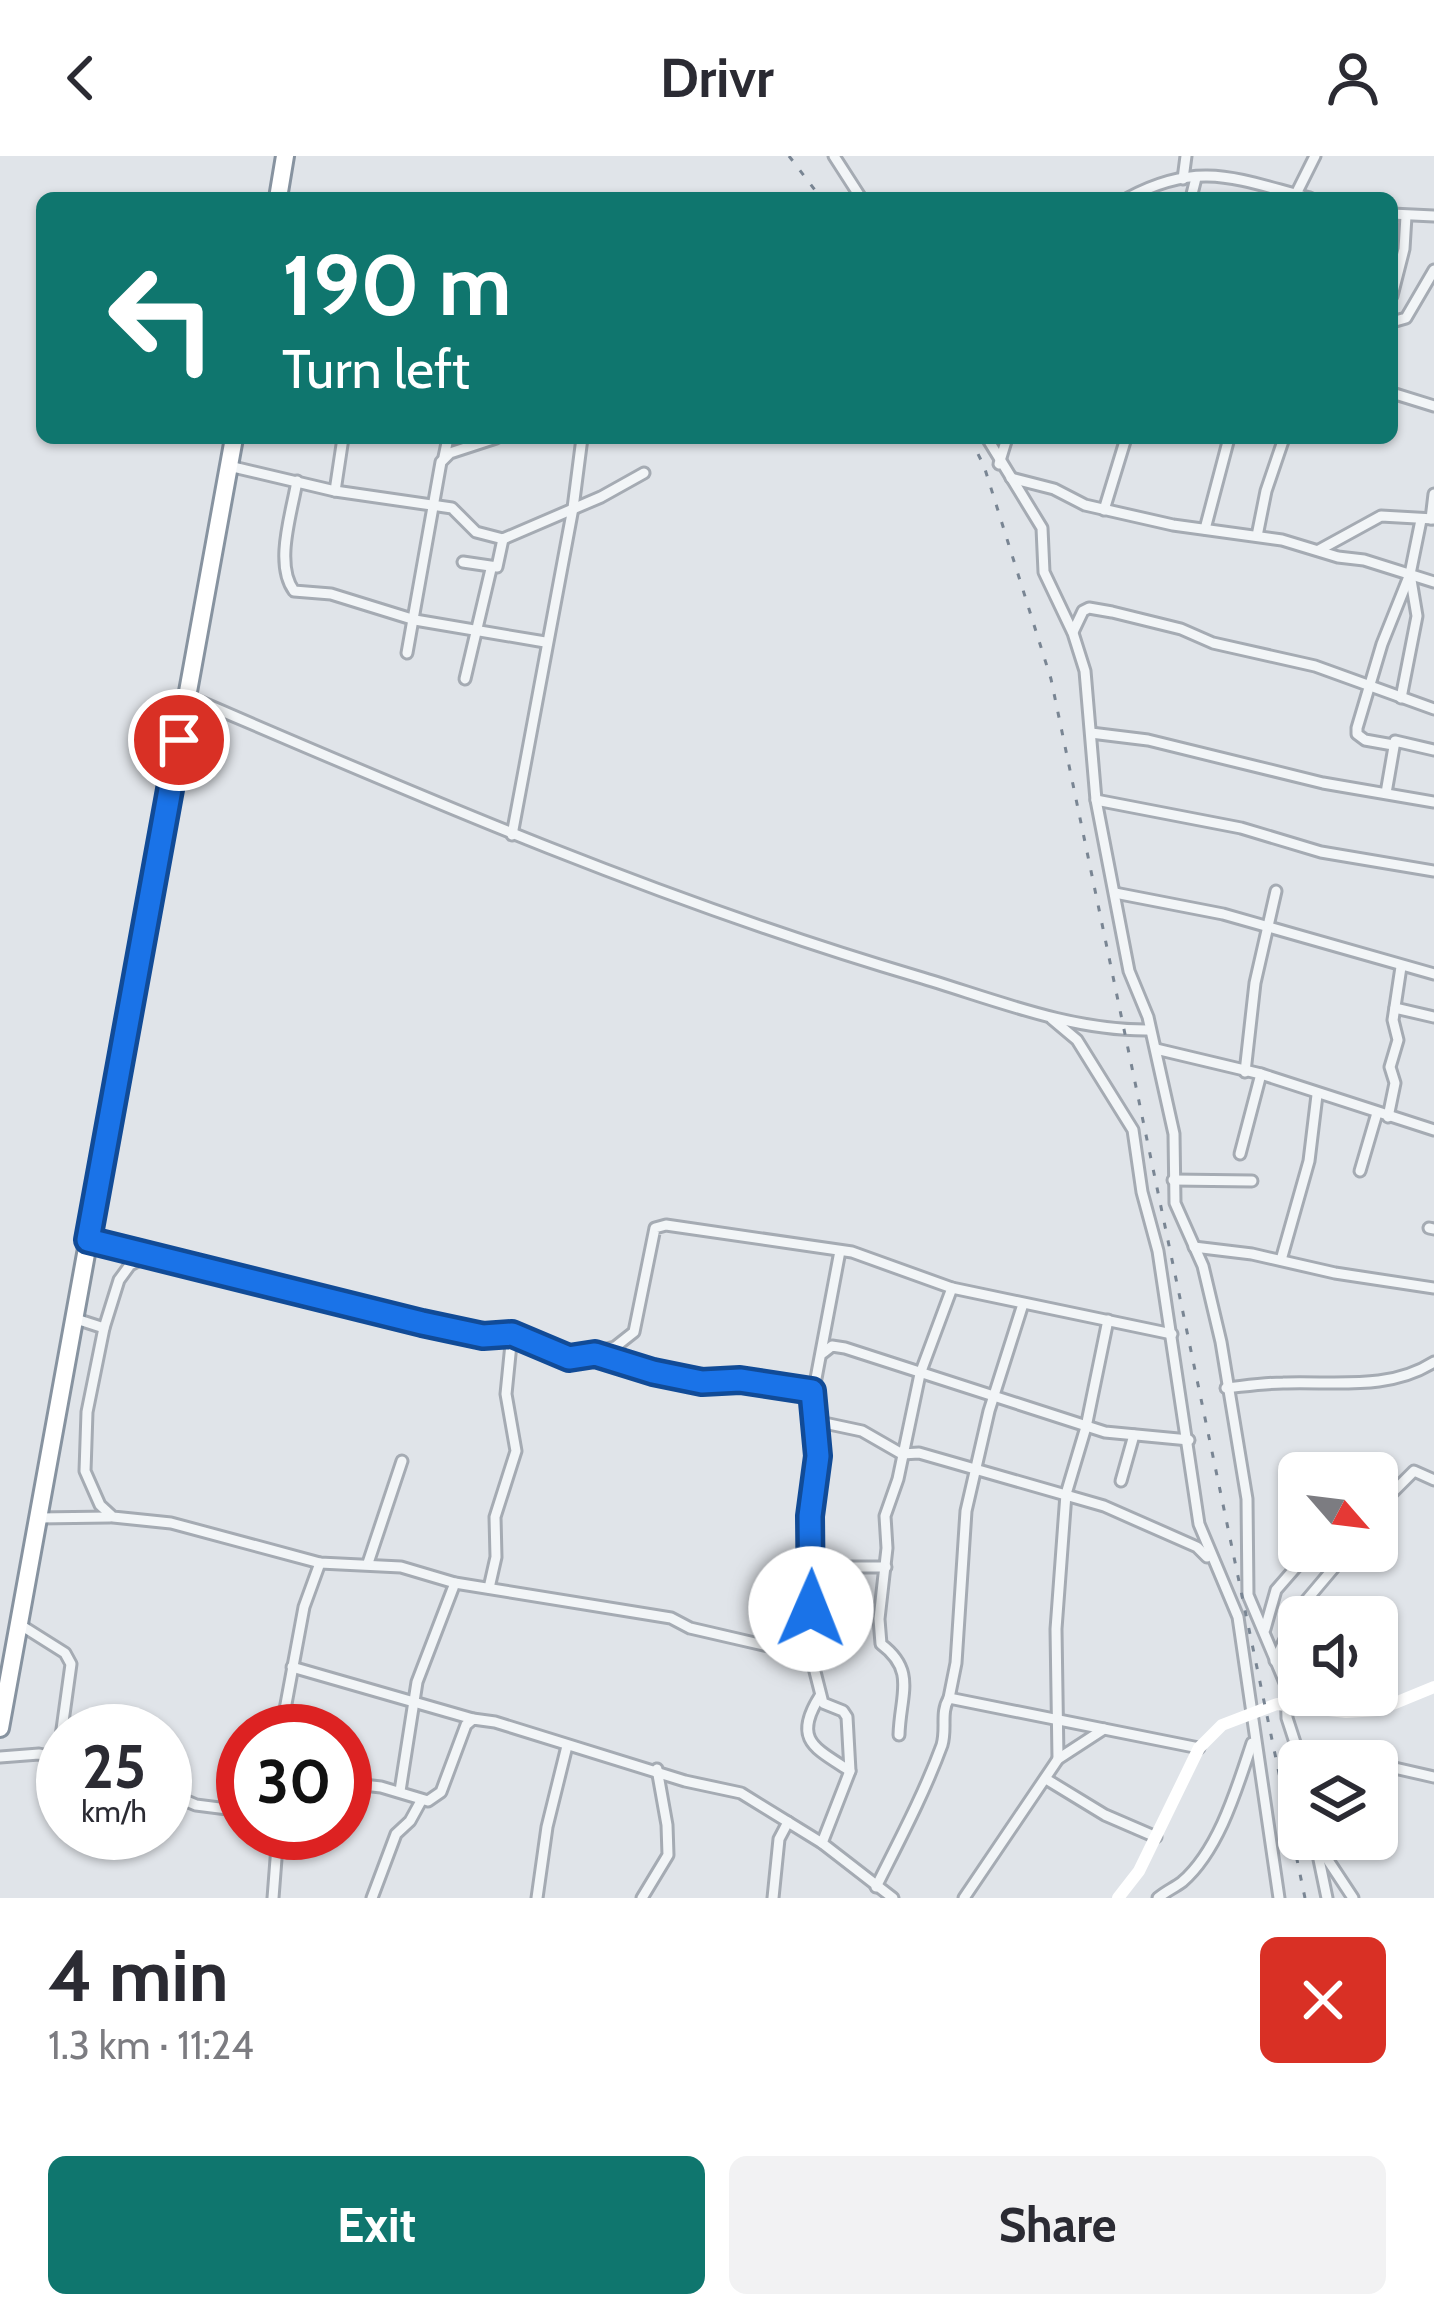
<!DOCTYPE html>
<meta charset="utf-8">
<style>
:root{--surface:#fff;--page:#f2f2f3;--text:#2b2b33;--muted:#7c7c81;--accent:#0f766e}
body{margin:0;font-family:Cabin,sans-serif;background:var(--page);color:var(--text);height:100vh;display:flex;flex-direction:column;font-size:45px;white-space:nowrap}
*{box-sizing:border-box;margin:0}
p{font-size:39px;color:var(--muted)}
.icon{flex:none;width:66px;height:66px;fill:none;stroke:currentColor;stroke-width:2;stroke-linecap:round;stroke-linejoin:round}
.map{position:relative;height:1742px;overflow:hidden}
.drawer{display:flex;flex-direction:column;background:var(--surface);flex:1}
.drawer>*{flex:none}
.top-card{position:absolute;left:36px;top:36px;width:1362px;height:252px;border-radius:18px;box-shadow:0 3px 9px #0004;background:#0f766e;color:#fff;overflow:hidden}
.needle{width:78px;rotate:118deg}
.buttons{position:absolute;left:1278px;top:1296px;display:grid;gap:24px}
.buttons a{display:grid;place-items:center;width:120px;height:120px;border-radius:18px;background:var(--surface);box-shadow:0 3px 9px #0004;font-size:60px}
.speed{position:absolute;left:36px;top:1548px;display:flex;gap:24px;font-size:60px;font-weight:700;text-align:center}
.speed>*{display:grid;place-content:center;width:156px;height:156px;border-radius:50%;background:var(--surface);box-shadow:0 3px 9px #0004;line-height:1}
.speed small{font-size:30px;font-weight:400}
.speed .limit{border:18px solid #d22;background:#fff;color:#111}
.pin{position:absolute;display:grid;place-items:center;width:102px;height:102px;color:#fff;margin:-51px;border:6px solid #fff;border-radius:50%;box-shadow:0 3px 12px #0007}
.me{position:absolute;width:132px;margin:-66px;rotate:1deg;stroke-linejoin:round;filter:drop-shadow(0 0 9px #0008)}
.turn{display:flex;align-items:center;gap:42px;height:252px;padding:0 48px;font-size:54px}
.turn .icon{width:156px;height:156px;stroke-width:2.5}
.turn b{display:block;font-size:84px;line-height:102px}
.round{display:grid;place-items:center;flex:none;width:126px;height:126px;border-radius:18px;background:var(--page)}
.headline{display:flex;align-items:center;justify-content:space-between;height:204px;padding:0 48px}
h1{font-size:72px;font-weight:700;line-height:90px}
.action{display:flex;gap:24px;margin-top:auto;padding:24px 48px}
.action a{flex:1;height:138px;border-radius:18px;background:var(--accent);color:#fff;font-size:48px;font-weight:700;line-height:138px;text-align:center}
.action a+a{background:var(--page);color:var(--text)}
header{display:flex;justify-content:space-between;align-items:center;height:156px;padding:0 48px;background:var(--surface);font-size:54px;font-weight:700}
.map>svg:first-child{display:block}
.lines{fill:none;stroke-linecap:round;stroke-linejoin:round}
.street-casing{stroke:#a5abb3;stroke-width:15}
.highway-casing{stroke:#8793a0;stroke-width:22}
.street{stroke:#f2f5f7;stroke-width:9}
.secondary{stroke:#fff;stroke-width:12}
.highway{stroke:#fff;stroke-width:16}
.rail{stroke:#798593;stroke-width:3;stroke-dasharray:6 12;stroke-linecap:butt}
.route-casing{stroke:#114b97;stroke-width:30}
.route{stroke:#1a73e8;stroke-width:21}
</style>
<header><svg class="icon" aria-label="back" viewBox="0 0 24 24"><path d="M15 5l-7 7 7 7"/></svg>Drivr<svg class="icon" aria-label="person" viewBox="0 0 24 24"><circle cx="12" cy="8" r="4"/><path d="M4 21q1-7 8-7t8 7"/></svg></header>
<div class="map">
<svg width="1434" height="1742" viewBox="0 0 1434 1742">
<rect width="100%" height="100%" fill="#e0e4e9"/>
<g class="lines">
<!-- street casing -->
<g class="street-casing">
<g id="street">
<polyline points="834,0 861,42"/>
<polyline points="1183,23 1186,0"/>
<path d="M1128 42C1200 3 1239 24 1310 42"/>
<polyline points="1191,42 1196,22"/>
<polyline points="1294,42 1315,0"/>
<polyline points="1392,58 1434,60"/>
<polyline points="1392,140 1404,93 1406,60"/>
<polyline points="1392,166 1406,162 1434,114"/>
<polyline points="1392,237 1434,250"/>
<polyline points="987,282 1042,372 1044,416 1073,477 1085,515 1096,644 1129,815 1148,861 1174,978 1175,1047 1203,1110 1221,1186 1247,1343 1248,1439 1286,1529 1287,1562 1301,1605"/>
<polyline points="444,301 448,282"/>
<polyline points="999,308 1007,282"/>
<polyline points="229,310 335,335 452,352 476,376 503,383 601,341 644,317"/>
<polyline points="1011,322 1054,333 1085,349 1173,369 1282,384 1338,401 1364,404 1434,426"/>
<path d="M297 325C292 356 274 408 294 435L331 438 415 464 545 486"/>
<polyline points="335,335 343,282"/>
<polyline points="1104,354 1126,282"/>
<polyline points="1431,363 1434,338"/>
<polyline points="1205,373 1229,282"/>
<polyline points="1257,380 1266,335 1284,282"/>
<polyline points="1319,394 1381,360 1434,363"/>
<polyline points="463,406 497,411 503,383"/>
<polyline points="1073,476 1083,455 1089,452 1112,456 1181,473 1213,487 1315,510 1434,553"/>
<polyline points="407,497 441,306 450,297 496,282"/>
<polyline points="465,523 491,413"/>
<path d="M187 540C428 644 667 747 919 821 993 843 1070 875 1149 874"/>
<polyline points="1401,542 1417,460 1410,418"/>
<polyline points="1091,577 1148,584 1323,627 1434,646"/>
<polyline points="1393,589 1365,584 1357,578 1357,572 1382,488 1410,418 1421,364"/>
<polyline points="1386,637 1395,585 1434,594"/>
<polyline points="1096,644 1241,672 1321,696 1434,715"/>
<polyline points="512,679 573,352 582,282"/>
<polyline points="1115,737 1223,758 1434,818"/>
<polyline points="1395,852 1434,861"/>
<polyline points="1052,863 1077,884 1133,974 1142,1036 1158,1095 1199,1368 1238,1461 1279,1742"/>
<polyline points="1156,893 1261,918 1434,974"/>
<polyline points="1245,916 1255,827 1276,735"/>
<polyline points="1388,961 1395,927 1390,911 1398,884 1393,864 1401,811"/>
<polyline points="1240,998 1261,918"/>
<polyline points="1360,1015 1377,957"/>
<polyline points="1173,1024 1252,1025"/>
<polyline points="1429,1072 1434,1073"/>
<polyline points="88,1084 151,1098"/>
<polyline points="1194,1091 1252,1098 1335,1117 1434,1132"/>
<polyline points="1281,1104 1309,1005 1317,939"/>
<polyline points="1023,1148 989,1255 966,1355 956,1507 949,1542 1199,1592"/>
<polyline points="73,1162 104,1172"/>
<polyline points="823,1197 832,1190 845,1192 1105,1276 1189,1284"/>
<polyline points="595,1198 702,1227 739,1224 812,1236"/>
<path d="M1226 1232C1245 1230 1264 1227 1283 1227 1334 1225 1389 1235 1434 1206"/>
<polyline points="815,1265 862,1275 902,1298 919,1297 1104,1350 1197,1391 1207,1401"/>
<polyline points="1121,1325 1134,1279"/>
<polyline points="1377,1352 1414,1315 1434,1324"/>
<polyline points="38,1362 110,1361"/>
<polyline points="368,1407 402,1305"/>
<polyline points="830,1410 841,1479"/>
<polyline points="811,1411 886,1411"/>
<polyline points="489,1432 496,1401 495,1361 516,1295 506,1238 512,1178"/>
<polyline points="19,1468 65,1497 71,1508 58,1602"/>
<polyline points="1265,1473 1276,1434 1310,1395"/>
<polyline points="811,1500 690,1472 671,1462 455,1427 401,1411 320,1407 171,1367 113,1361 100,1349 85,1315 87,1256 104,1172 119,1124 130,1109 151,1098 422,1167 483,1180 512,1178 569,1202 615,1191 634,1176 655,1072 666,1069 852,1096 952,1132 1172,1178"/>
<polyline points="1275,1505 1299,1453 1348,1395"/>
<polyline points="292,1511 473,1563"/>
<path d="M820 1540C792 1584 815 1592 850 1615"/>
<polyline points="281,1575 304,1451 320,1407"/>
<path d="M899 1579C900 1539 917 1515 881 1488L879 1463 887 1392 885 1360 898 1323 920 1218 952 1132"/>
<polyline points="1300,1597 1332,1596 1367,1605"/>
<polyline points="0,1601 39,1598 58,1602 63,1611"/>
<polyline points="1058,1603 1056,1473 1066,1338 1086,1271 1108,1164"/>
<polyline points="1377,1608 1434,1621"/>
<polyline points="1046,1623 1105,1659 1156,1681"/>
<polyline points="345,1627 381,1631 428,1645 441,1636 466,1569 473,1563 495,1566 685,1625 741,1637 822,1687 893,1742"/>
<polyline points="400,1635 417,1526 455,1427"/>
<polyline points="165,1636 196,1649 243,1655"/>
<polyline points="1316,1686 1353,1742"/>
<polyline points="822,1687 850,1615 847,1561 843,1555 823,1547 811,1500 810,1360 818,1300 811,1249 840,1095"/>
<polyline points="1316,1689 1327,1742"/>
<path d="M876 1731C899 1685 924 1638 942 1589 947 1572 940 1557 949 1542"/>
<polyline points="273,1742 278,1677"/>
<polyline points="372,1742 396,1678 410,1665 421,1645"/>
<polyline points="537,1742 547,1671 567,1590"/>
<polyline points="642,1742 668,1699 667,1669 657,1613"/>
<polyline points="773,1742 779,1683 788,1666"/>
<polyline points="964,1742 1058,1603 1104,1573"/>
<path d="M1158 1742C1166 1735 1174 1732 1182 1726 1219 1694 1237 1632 1252 1587"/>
</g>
</g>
<!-- highway casing -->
<g class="highway-casing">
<g id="highway">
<polyline points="278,42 285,0"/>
<polyline points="0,1572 234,282"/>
</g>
</g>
<!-- street -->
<use href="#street" class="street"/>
<!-- secondary -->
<polyline class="secondary" points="1118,1742 1139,1715 1199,1592 1222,1569 1277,1548 1346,1556 1378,1554 1434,1531"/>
<!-- highway -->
<use href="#highway" class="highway"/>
<!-- rail -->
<g class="rail">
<polyline points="789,0 821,42"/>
<polyline points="970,282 984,310 1051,523 1305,1742"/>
</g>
</g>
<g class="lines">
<!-- route casing -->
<g class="route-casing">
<polyline id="route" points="179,584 88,1084 422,1167 483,1180 512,1178 569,1202 595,1198 653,1216 702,1226 740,1224 812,1235 818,1300 810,1360 811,1453"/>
</g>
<!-- route -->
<use href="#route" class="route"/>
</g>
</svg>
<div class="buttons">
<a><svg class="needle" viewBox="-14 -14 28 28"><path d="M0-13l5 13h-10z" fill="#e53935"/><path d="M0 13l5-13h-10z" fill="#7c7c81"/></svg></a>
<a><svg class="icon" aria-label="sound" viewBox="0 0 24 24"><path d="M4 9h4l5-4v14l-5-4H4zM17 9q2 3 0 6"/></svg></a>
<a><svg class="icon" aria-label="layers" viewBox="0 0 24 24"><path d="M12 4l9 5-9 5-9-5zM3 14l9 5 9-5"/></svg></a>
</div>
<div class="speed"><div>25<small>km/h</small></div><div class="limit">30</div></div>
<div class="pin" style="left:179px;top:584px;background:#d93025"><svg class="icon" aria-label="arrive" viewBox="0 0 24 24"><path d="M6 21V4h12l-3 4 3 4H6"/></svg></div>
<svg class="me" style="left:811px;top:1453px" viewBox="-20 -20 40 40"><circle r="19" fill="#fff"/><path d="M0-13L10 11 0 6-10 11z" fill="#1a73e8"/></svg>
<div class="top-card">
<div class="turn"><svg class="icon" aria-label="left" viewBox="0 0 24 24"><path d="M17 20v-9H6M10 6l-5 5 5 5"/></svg><div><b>190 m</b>Turn left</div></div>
</div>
</div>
<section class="drawer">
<div class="headline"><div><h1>4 min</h1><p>1.3 km · 11:24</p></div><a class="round" style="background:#d93025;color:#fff"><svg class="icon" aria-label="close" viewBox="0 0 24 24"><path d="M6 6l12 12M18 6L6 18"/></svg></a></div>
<div class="action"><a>Exit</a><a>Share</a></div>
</section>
